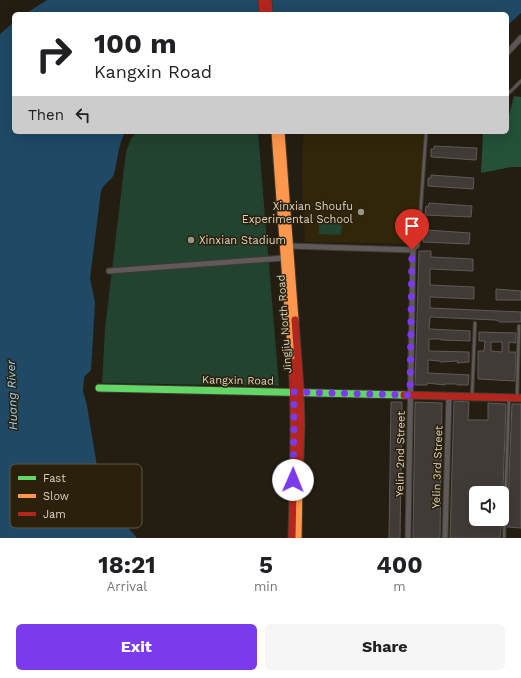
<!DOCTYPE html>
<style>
:root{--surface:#fff;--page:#f6f6f6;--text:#202124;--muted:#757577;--accent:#7c3aed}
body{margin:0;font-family:"Work Sans",sans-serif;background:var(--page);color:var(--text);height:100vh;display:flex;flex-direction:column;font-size:15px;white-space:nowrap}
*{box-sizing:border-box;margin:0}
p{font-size:13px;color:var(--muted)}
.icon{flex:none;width:22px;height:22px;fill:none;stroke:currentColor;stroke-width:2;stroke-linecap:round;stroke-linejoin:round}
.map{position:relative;height:538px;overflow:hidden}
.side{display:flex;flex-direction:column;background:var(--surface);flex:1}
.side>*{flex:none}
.guide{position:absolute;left:12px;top:12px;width:497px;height:122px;border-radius:6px;box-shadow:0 4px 16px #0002;background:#fff;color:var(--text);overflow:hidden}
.controls{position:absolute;left:469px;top:486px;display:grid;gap:8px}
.controls a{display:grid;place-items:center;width:40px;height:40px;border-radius:6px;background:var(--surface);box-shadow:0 4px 16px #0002;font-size:20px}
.pin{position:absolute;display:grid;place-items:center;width:34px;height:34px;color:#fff;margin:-41px -17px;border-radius:50% 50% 50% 0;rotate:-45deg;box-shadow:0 0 4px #0007}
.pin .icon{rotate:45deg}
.me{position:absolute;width:44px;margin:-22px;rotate:1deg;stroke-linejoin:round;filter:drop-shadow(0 0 3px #0008)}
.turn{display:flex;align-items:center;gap:14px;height:84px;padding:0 16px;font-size:18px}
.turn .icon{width:52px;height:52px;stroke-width:2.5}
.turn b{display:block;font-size:28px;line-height:34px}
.then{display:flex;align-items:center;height:38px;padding:0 16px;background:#0003;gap:8px;font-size:15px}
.eta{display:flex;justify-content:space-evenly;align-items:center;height:68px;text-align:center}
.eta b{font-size:24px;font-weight:700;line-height:28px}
.action{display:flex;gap:8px;margin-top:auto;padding:8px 16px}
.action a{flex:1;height:46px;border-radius:6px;background:var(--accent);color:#fff;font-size:16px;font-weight:700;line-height:46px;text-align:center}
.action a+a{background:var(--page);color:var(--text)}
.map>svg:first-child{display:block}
.built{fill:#312609}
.green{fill:#22432f}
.forest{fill:#245138}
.water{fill:#1f4965}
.building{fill:#413b38;stroke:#605958;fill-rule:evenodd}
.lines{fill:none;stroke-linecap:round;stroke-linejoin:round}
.lane-casing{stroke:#3f3a30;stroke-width:4.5}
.street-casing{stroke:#3f3a30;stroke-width:7}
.fast-casing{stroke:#3f3a30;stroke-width:9}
.slow-casing{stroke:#3f3a30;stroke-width:9}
.jam-casing{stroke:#3f3a30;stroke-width:9}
.lane{stroke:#5f5a59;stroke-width:2.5}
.street{stroke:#5f5a59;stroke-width:5}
.fast{stroke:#63d668;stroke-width:7}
.slow{stroke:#ff974d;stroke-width:7}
.jam{stroke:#b3261e;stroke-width:7}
.route{stroke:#7c3aed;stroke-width:7;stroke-dasharray:0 12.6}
.poi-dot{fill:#9a9487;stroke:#2b210b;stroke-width:1.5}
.labels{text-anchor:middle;stroke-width:3;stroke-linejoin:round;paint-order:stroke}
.poi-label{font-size:11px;fill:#d9d3c6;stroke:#2b210b;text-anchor:end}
.street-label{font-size:11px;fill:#d9d3c6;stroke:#2b210b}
.water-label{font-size:12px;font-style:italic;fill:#9ad2fc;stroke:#2b210b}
.key{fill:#2b210b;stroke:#5f5643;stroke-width:1}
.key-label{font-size:11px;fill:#d9d3c6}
</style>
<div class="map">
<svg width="521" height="538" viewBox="0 0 521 538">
<rect width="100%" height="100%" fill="#241e12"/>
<!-- built -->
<polygon class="built" points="303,132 424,132 417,244 305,242 302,182"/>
<!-- green -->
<g class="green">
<polygon points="137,132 258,132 279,386 102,383 105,329 126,152 131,139"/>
<polygon points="319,222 342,223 341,235 319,234"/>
</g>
<!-- forest -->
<polygon class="forest" points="514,96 521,97 521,167 511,167 481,173 483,132 507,132 507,123"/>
<!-- water -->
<g class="water">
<polygon points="47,0 521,0 521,13 507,26 507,14 25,14"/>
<path d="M14 22V132H125C118 145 118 160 114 174 112 180 104 183 101 191L90 278 95 303 91 370 84 377 83 391 87 406 97 466 105 492 118 516 137 538H0V34Z"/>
</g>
<!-- building -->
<g class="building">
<polygon points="434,146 477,148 476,160 431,157 431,149 434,149"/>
<polygon points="431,175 474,178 473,189 428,186 428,178 431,178"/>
<polygon points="429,203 472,206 471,217 425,215 426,206 428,207"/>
<polygon points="427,230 470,233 469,244 423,242 424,233 426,234"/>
<polygon points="419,251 431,251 431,257 473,259 473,271 430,269 430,285 474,287 474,299 430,297 430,308 521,312 521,322 500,322 496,320 430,317 429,329 470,331 470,341 441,340 441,339 429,339 429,351 469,352 469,362 457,363 458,361 440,362 440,361 428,360 428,373 469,375 468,385 457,385 457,384 445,384 445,385 427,383 427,385 415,385"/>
<polygon points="496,289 521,291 521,300 496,300"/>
<path d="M479 332 516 333V343L509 342V352H516L515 381 478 379V351H484L485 341H479ZM491 342H502V352L491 351Z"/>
<polygon points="454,401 469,402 468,420 488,420 488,403 506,404 503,489 476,488 476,519 502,519 500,538 450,538"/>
<polygon points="391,402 402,402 400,538 389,538"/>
<polygon points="415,402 442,403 440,538 413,538"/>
<polygon points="512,404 521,404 521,528 507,527"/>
</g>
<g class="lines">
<!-- lane casing -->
<g class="lane-casing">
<g id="lane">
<polyline points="507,93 510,92 521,81"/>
<polyline points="413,250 418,246 426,134"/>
<polyline points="472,396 475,323"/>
<polyline points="517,398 519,326"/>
<polyline points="504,538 509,399"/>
</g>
</g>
<!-- street casing -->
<g class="street-casing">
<g id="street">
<polyline points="507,53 521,38"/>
<polyline points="289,246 413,250 408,538"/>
<polyline points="109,271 284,258"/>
<polyline points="445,538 449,396"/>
</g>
</g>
<!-- fast casing -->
<g class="fast-casing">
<polyline id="fast" points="99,388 404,395"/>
</g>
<!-- slow casing -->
<g class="slow-casing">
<g id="slow">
<polyline points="275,132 292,362"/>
<polyline points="281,132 295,320"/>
<polyline points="298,538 299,486"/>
</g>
</g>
<!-- jam casing -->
<g class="jam-casing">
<g id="jam">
<polyline points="262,0 263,14"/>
<polyline points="268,0 269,14"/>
<polyline points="295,320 300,388 301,425 299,486"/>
<polyline points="404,395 521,398"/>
<path d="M292 538C293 479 296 420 292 362"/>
</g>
</g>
<!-- lane -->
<use href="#lane" class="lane"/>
<!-- street -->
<use href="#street" class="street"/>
<!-- fast -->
<use href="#fast" class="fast"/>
<!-- slow -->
<use href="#slow" class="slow"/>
<!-- jam -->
<use href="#jam" class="jam"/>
</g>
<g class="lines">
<!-- route -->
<polyline class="route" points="293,480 294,425 294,392 410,395 412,250"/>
</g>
<!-- markers -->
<g class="poi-dot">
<circle cx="361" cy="212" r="4"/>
<circle cx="191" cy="240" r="4"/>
</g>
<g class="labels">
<!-- poi labels -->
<g class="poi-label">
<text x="353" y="210">Xinxian Shoufu<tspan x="353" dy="13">Experimental School</tspan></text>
<text x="199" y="244" text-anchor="start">Xinxian Stadium</text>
</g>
<!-- street labels -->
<g class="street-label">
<text transform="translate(284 324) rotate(-94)" y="4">Jingjiu North Road</text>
<text transform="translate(238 380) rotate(1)" y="4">Kangxin Road</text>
<text transform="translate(400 454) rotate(-89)" y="4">Yelin 2nd Street</text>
<text transform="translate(437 467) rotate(-88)" y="4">Yelin 3rd Street</text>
</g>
<!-- water labels -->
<g class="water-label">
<text transform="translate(12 395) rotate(-92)" y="4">Huang River</text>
</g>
</g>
<!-- legend -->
<rect x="10" y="464" width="132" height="64" rx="6" class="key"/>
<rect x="18" y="476" width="18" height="4" fill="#63d668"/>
<rect x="18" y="494" width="18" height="4" fill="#ff974d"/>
<rect x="18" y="512" width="18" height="4" fill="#b3261e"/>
<g class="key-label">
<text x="43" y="482">Fast</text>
<text x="43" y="500">Slow</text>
<text x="43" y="518">Jam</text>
</g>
</svg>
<div class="controls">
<a><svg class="icon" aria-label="sound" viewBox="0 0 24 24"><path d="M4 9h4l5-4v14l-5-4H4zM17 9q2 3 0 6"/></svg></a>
</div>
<div class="pin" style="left:412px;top:250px;background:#d93025"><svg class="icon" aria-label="arrive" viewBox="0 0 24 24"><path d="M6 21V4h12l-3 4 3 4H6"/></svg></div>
<svg class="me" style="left:293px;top:480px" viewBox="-20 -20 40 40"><circle r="19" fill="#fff"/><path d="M0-13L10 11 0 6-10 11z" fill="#7c3aed"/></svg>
<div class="guide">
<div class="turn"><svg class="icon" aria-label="right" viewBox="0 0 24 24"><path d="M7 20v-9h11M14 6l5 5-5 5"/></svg><div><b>100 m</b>Kangxin Road</div></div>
<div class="then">Then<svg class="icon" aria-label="left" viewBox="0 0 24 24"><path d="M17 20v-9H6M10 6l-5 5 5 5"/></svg></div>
</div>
</div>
<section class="side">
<div class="eta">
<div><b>18:21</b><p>Arrival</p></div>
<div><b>5</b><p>min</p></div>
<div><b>400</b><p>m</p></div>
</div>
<div class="action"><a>Exit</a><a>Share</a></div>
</section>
